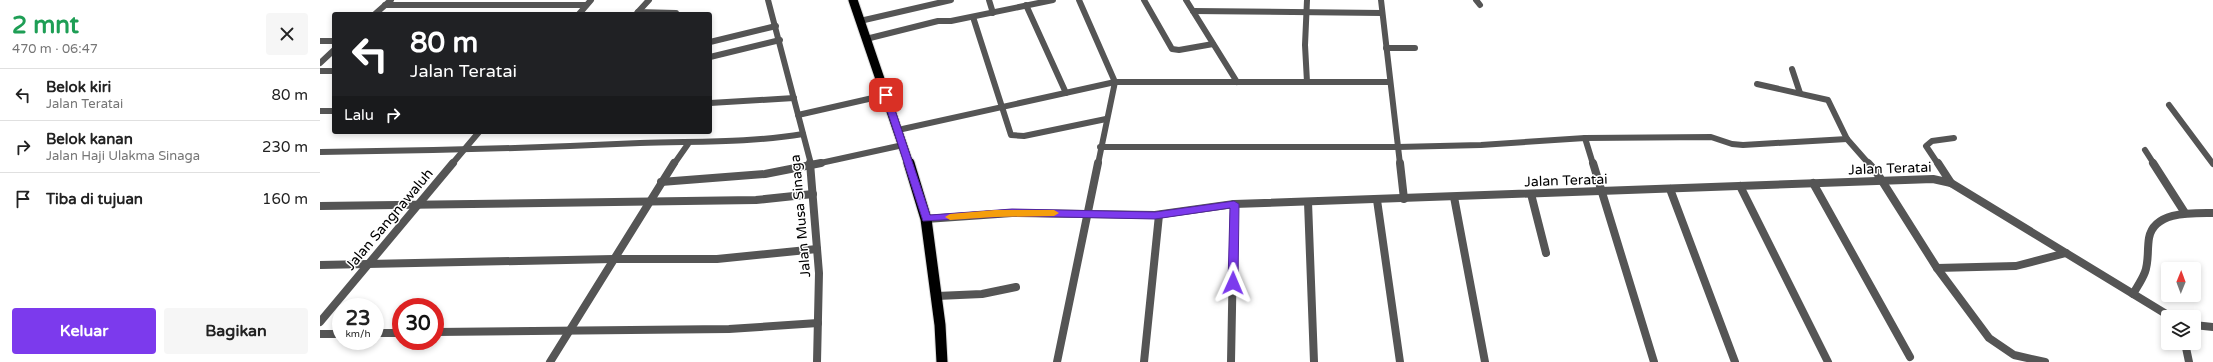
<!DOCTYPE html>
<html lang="id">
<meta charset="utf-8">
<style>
:root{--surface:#fff;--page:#f6f6f6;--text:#222;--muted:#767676;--line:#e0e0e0;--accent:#7c3aed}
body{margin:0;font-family:"Varela Round",sans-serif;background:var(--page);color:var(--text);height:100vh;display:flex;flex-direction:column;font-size:15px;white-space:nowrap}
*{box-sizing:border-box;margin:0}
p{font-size:13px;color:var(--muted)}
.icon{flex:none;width:22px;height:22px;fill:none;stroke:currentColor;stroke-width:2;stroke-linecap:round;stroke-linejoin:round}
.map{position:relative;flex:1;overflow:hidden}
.panel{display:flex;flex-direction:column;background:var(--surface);width:320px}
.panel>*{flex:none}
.guide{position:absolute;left:12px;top:12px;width:380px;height:122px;border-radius:4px;box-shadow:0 2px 6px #0003;background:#202124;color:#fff;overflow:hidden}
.needle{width:26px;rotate:1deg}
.buttons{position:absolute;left:1841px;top:262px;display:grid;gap:8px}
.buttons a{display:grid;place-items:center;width:40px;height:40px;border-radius:4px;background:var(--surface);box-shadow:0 2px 6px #0003;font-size:20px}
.speed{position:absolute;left:12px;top:298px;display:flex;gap:8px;font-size:20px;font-weight:700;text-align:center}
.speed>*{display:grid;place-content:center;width:52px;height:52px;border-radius:50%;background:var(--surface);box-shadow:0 2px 6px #0003;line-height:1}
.speed small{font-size:10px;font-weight:400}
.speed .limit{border:6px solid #d22;background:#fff;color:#111}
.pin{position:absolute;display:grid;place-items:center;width:34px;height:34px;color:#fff;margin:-17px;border-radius:8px;box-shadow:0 2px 6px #0006}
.me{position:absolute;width:44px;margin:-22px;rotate:1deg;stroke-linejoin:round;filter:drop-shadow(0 0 3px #0008)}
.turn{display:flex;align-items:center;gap:14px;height:84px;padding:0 12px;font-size:18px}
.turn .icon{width:52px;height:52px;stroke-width:2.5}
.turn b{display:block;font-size:28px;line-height:34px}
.then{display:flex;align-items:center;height:38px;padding:0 12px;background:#0003;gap:8px;font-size:15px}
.round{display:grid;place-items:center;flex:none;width:42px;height:42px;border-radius:4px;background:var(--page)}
.summary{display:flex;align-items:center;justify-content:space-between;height:68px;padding:0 12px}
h1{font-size:24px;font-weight:700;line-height:30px;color:#1e9e55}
.primary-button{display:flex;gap:8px;margin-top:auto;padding:8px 12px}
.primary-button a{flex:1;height:46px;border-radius:4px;background:var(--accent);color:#fff;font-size:16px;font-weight:700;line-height:46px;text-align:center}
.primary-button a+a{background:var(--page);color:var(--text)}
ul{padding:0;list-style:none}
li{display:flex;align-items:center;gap:12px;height:52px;padding:0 12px;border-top:1px solid var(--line)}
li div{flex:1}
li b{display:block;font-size:15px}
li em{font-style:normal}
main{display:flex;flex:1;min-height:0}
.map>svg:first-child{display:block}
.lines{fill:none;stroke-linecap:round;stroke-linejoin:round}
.primary-far1-casing{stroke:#dbdbdb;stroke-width:11}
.primary-casing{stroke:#dbdbdb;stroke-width:13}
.minor-far1{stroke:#555;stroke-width:6}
.minor{stroke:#555;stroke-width:8}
.primary-far1{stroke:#000;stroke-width:9}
.primary{stroke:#000;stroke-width:11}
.route{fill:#7c3aed;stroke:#51269a}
.slow{fill:#f59e0b}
.labels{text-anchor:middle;stroke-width:3;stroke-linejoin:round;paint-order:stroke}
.street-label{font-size:14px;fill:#000;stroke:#fff}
</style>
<main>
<section class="panel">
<div class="summary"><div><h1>2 mnt</h1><p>470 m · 06:47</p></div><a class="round"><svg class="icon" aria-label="close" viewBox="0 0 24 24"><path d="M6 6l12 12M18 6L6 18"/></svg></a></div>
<ul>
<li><svg class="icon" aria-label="left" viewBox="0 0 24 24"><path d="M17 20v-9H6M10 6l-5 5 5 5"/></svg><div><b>Belok kiri</b><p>Jalan Teratai</p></div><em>80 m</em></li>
<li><svg class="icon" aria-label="right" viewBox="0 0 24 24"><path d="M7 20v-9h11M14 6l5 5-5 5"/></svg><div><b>Belok kanan</b><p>Jalan Haji Ulakma Sinaga</p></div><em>230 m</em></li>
<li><svg class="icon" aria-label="arrive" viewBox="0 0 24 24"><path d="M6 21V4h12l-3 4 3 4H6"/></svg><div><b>Tiba di tujuan</b></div><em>160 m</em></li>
</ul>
<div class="primary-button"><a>Keluar</a><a>Bagikan</a></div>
</section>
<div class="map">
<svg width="1893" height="362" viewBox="0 0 1893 362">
<rect width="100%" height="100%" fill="#fff"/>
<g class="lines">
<!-- primary-far1 casing -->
<g class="primary-far1-casing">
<polyline id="primary-far1" points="533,0 589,164"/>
</g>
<!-- primary casing -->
<g class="primary-casing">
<polyline id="primary" points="589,163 606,219 620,325 622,362"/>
</g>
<!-- minor-far1 -->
<g class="minor-far1">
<polyline points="448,0 491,164"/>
<polyline points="669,0 673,13"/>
<polyline points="759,0 795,82 778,164"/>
<polyline points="824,0 852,49 859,50 893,44"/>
<polyline points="866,0 917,82"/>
<polyline points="987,0 985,45 987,82"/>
<polyline points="1061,0 1080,164"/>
<polyline points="1156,0 1160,5"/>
<polyline points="65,5 266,5"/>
<polyline points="706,5 746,93"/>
<polyline points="873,11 1062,13"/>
<polyline points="318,12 356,13"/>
<polyline points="317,13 329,0"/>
<polyline points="55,14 71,0"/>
<polyline points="259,14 271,0"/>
<polyline points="653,17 691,135 704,136 786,119"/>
<polyline points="540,21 631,0"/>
<polyline points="546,39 618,21 631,21 733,0"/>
<polyline points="0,41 14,41"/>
<polyline points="390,42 456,26"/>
<polyline points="1066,48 1095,48"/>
<polyline points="390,57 460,40"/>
<polyline points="0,63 14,50"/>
<polyline points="1472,69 1480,93"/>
<polyline points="0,71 14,71"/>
<polyline points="1437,84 1508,100 1527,139 1549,164"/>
<polyline points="390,103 474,98"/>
<polyline points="1849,105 1893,164"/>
<polyline points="0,111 14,111"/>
<polyline points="478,115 566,95"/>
<polyline points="578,130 795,82 1070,82"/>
<polyline points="1265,138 1391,137 1412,144 1423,145 1527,139"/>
<polyline points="780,147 1078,147 1161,145 1265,138 1273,164"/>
<polyline points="1825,150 1834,164"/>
<path d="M0 152C107 151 213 148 320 143 375 141 429 143 483 134"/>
<polyline points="132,164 159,132"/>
<polyline points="354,164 368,144"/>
<polyline points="496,164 583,145"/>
<polyline points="1618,164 1606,146 1612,141 1634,138"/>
</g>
<!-- minor -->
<g class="minor">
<polyline points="490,163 499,273 497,362"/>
<polyline points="1080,163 1084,199"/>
<polyline points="1273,163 1334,362"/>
<polyline points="1548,163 1557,173 1617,268 1669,338 1694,355 1725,362"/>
<polyline points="1618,163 1631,183"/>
<polyline points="1833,163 1865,213"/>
<polyline points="341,182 445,174 501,163"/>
<polyline points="1493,183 1590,357"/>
<polyline points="1420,186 1508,362"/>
<polyline points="1350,189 1415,362"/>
<polyline points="1211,194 1226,253"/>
<polyline points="1134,197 1165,362"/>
<polyline points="1057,200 1080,362"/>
<polyline points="988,202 994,362"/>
<polyline points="0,206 436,200 493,194"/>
<polyline points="606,219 692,213 835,215 914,204 1613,179 1631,183 1851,317"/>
<polyline points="0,265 293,259 397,259 497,249"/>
<polyline points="1617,268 1696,266 1746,253"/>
<path d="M1813 294C1817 287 1822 280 1825 272 1829 261 1827 250 1829 238 1834 211 1872 213 1893 213"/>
<polyline points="617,296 662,294 696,287"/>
<polyline points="0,322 133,163"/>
<polyline points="1874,325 1893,327"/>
<polyline points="115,332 409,329 498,323"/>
<polyline points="55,333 81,333"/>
<polyline points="0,334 21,334"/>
<polyline points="1865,343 1869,362"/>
<polyline points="230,362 354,163"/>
<polyline points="737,362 778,163"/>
<polyline points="824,362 839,215"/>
<polyline points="911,362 914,204"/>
</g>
<!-- primary-far1 -->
<use href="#primary-far1" class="primary-far1"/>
<!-- primary -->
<use href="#primary" class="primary"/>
</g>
<!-- route -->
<polygon class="route" points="566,92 570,95 610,215 692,209 835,212 914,201 919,204 918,283 913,287 908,283 910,208 835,219 692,216 603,221 562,95"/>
<!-- slow -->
<polygon class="slow" points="675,210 734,210 739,213 734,216 675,217 630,220 625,217 630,214"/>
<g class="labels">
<!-- street labels -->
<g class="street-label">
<text transform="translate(1570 168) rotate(-2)" y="5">Jalan Teratai</text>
<text transform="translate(1246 180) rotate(-2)" y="5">Jalan Teratai</text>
<text transform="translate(480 216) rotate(-95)" y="5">Jalan Musa Sinaga</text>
<text transform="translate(69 219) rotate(-50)" y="5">Jalan Sangnawaluh</text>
</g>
</g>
</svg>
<div class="buttons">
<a><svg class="needle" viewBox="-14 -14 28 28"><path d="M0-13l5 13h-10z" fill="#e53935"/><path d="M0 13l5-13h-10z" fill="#767676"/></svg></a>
<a><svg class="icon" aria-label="layers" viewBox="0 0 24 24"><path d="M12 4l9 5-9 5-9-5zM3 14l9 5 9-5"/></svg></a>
</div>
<div class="speed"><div>23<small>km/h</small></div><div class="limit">30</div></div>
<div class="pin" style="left:566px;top:95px;background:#d93025"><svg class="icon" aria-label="arrive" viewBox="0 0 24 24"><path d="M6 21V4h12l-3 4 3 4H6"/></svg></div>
<svg class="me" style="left:913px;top:283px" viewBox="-20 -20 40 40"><path d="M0-17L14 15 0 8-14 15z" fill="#7c3aed" stroke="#fff" stroke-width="4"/></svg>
<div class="guide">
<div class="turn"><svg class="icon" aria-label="left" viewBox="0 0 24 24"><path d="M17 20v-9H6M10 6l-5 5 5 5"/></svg><div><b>80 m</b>Jalan Teratai</div></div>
<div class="then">Lalu<svg class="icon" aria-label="right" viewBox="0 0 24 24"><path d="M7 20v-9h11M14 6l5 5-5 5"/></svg></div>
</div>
</div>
</main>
